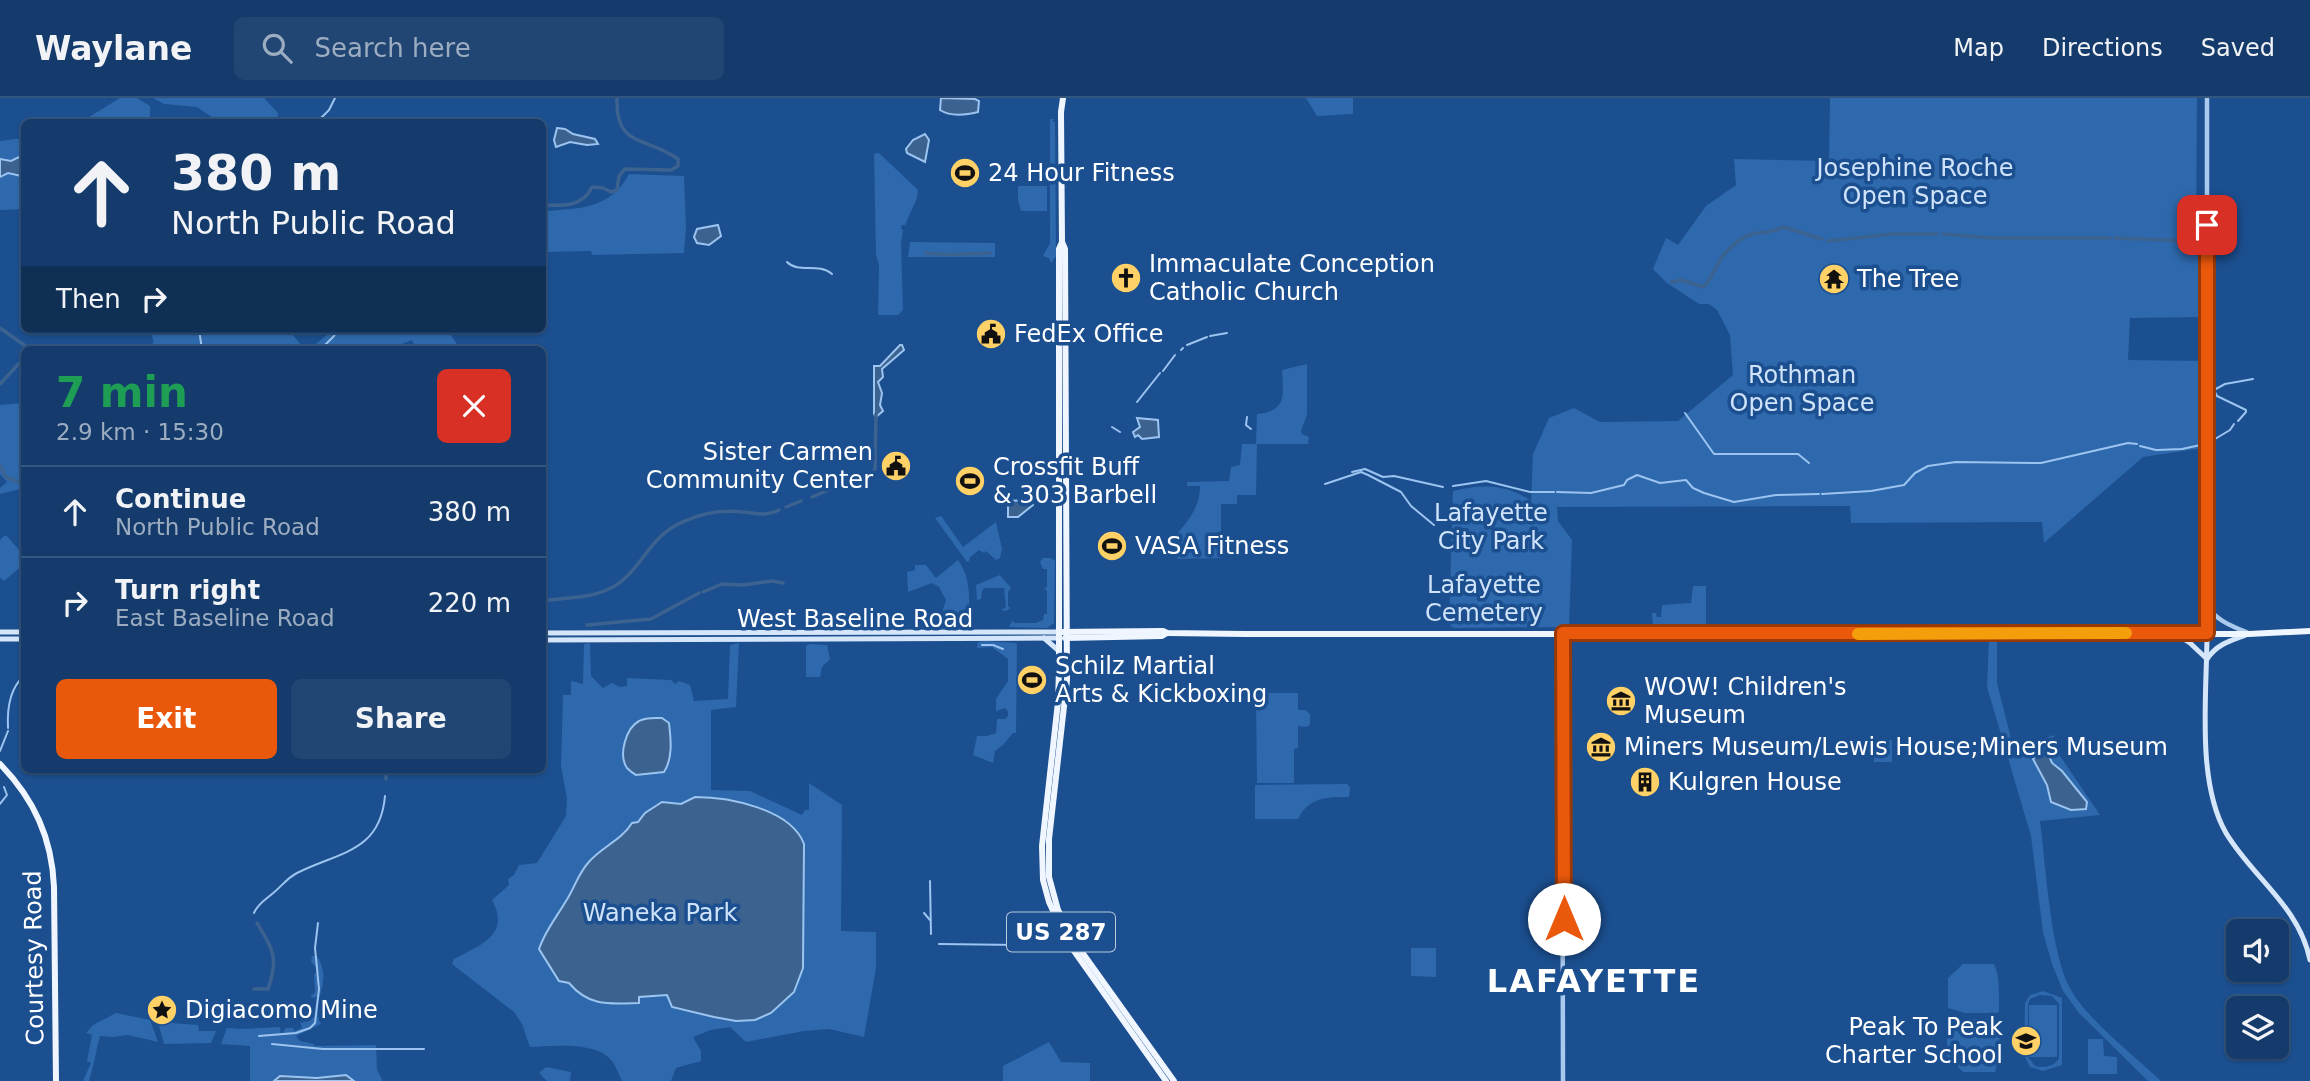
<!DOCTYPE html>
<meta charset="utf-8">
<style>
:root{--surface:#143b6b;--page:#214673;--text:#f1f3f6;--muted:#9dadc1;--line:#33557e;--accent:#ea580c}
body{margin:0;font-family:"DejaVu Sans",sans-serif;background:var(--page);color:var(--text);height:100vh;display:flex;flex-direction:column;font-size:26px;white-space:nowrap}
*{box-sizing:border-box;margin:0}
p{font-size:23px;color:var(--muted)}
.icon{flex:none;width:38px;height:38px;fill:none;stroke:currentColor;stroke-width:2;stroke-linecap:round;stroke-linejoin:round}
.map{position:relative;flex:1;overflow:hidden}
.panel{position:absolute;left:21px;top:248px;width:525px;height:427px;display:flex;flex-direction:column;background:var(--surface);border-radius:10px;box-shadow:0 2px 5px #0004,0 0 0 2px var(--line)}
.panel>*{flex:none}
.guide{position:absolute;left:21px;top:21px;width:525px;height:214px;border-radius:10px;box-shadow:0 2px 5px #0004,0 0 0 2px var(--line);background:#143b6b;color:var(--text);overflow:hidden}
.tools{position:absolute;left:2226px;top:821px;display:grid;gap:14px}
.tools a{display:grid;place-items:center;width:63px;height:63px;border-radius:10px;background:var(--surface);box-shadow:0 2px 5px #0004,0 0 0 2px var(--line);font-size:35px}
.pin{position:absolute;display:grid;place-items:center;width:60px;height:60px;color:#fff;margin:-30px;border-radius:14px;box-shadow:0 4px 10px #0006}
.me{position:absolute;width:77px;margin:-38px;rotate:0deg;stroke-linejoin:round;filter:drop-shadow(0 0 5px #0008)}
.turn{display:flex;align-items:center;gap:24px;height:147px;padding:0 35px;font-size:32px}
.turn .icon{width:91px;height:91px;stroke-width:2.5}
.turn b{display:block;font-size:49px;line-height:60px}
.then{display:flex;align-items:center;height:66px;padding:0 35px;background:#0003;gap:14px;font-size:26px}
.round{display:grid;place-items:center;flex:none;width:74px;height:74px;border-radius:10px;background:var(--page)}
.summary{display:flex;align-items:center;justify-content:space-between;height:119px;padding:0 35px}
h1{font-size:42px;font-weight:700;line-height:52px;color:#1e9e55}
.cta{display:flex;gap:14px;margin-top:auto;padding:14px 35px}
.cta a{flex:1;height:80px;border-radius:10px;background:var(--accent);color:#fff;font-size:28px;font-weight:700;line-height:80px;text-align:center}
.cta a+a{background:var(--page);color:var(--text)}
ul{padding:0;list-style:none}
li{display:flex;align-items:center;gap:21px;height:91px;padding:0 35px;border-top:2px solid var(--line)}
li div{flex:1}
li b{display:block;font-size:26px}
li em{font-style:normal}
header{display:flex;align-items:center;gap:42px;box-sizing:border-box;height:98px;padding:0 35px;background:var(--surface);border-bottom:2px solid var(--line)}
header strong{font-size:33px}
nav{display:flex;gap:38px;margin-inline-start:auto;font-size:24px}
.search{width:490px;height:63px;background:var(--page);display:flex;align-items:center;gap:18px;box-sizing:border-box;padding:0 24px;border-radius:10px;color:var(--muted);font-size:26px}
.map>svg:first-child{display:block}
.green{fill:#2e69ad;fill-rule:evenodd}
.water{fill:#3c6290;stroke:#9cc4f0;stroke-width:2}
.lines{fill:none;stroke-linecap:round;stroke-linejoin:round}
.stream{stroke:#9cc4f0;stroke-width:2}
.canal{stroke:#3c6290;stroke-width:3.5}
.tertiary{stroke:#a9c9ee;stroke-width:4.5}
.secondary{stroke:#d6e6fa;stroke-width:5}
.primary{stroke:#f0f6ff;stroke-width:6}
.route-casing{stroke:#983908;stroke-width:18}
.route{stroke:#ea580c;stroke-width:12}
.slow{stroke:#f59e0b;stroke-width:12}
.labels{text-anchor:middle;stroke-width:7;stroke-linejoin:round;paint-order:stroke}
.shield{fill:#1b4f8f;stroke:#bbcadd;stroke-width:2}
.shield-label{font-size:23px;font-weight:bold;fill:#fff}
.park-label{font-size:24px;fill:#cfe3fa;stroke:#1b4f8f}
.poi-label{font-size:24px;fill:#fff;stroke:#1b4f8f;text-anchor:start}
.street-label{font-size:24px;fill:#fff;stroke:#1b4f8f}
.district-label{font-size:32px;font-weight:bold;letter-spacing:2px;fill:#fff;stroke:#1b4f8f}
</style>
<header>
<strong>Waylane</strong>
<div class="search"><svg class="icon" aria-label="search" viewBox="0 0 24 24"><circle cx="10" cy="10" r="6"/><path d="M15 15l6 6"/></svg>Search here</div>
<nav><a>Map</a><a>Directions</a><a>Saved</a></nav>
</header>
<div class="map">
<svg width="2310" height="983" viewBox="0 0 2310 983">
<rect width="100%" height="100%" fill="#1b4f8f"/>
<!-- green -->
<g class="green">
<polygon points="120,0 137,0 150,8 150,24 81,24"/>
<polygon points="153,0 264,0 278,15 277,24 219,24 197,9 164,6"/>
<polygon points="1306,0 1353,0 1353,16 1317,18"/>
<path d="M1830 0H2197L2196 143 2201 156V219L2130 220 2128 262 2204 263 2205 327 2203 350 2143 359 2044 445 2042 424 1851 425 1850 408 1557 409 1558 423 1572 442 1569 529 1453 530 1449 526 1453 393C1482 386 1504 386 1530 402V407L1547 409 1531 406 1533 356 1549 320 1574 310 1600 324 1678 323 1733 277 1730 237 1717 212 1709 206H1699L1667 185 1653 171 1666 140 1678 147 1706 108 1736 87 1734 61 1829 63Z"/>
<polygon points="1050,21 1054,21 1052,23 1055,24 1056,158 1051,165 1049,160 1043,158 1050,145"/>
<polygon points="24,40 24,111 0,112 0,43"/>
<polygon points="879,55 918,92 917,100 905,127 902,127 901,131 903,132 901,145 903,212 898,217 878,217 879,167 876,157 874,56"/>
<path d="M629 76 684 78 686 129 684 155 592 157 591 153 543 154V113C578 111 611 111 629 76Z"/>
<polygon points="1018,88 1047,88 1047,113 1021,113 1018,102"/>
<polygon points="910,144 995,145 995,159 908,159"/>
<polygon points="150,231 288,231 305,252 123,252 154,245"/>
<path d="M331 231H447L461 252H416L412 242C381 256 343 252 308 252L331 234Z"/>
<path d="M1307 266V317L1301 333 1302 336 1309 339 1308 346H1257L1256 397H1237V406H1221V460L1178 461 1171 443C1185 426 1200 412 1200 388H1187V384L1229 383 1231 369 1240 367 1242 346H1256L1257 316C1288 313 1283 296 1282 272Z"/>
<polygon points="24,305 24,390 0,396 0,390 7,384 0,376 0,307"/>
<polygon points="941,418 963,449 996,424 1002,451 1000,460 996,462 986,453 984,455 979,452 969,460 970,462 967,464 935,420"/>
<polygon points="4,438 7,438 24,458 24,466 4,483 0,480 0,442"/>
<polygon points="1043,460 1051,460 1055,463 1054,525 1047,530 1009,529 1013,522 1014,525 1036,525 1043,522 1044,516 1047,516 1047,493 1044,490 1047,489 1047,471 1043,471 1040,464"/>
<path d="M958 462C972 481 969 505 969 528L966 530 935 531 932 529 933 527 945 526 943 511 946 502 939 489 932 485 908 494 907 474 915 472V467H926L936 480Z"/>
<polygon points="1000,477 1011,490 1008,494 1008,508 1010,510 1006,513 1001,512 1006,509 1004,490 984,490 982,493 981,501 977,502 976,487"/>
<polygon points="1693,488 1706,488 1706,529 1653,529 1652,515 1656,515 1657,519 1661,519 1662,507 1691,505"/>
<path d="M1989 540H1997V585L2014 652 2054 637 2056 652 2100 717 2040 723C2046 768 2050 855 2071 892 2087 921 2136 959 2161 983H2148L2079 915 2063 893 2052 866 2043 834 2031 738 1987 589Z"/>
<polygon points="986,543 1016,545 1017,547 1016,635 1013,635 1003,647 995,653 993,665 973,657 977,638 987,638 996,635 997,621 1005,621 1008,618 1008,613 1005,610 996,613 996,601 1008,583 1008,561 992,549 977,550 978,544"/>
<path d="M590 545 591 578 603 590 612 585 620 589 627 588V580L671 582 675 586 679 583 690 587 694 603 728 601 730 547 739 545 736 609 711 612V692L750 693 802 717 805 712H809V685L842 707 841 833 876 834V870L864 939 829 931 804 933 746 944 730 929 711 932 693 939 701 953V963L676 970 671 983H622C619 977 616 968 612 963 597 943 553 948 530 949L522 926 514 914 452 866 454 861C480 847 511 837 492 802L509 787 508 781 514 777 519 767 537 765 566 718 567 701 561 668 563 597H571V583L583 586 584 546Z"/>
<polygon points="810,546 827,547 830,561 822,569 820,579 806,579 806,548"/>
<polygon points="1256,595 1298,595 1298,612 1305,612 1310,616 1310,626 1307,629 1298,628 1298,650 1294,651 1294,685 1257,685"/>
<polygon points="1869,642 1892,642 1892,664 1874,664 1874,658 1869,657"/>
<path d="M1347 686 1350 689 1349 699C1327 699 1309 699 1298 721H1255V687Z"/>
<polygon points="1411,850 1436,850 1436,879 1411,878"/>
<path d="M312 858H317C335 886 308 904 321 926L296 938 300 943 314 946V948L376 947 377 972 383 983H250V948L221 946 227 930 242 931 280 929 281 936 286 930H293L294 933 302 930 300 924 303 925 304 922 314 919 317 898 315 900 310 899 315 894 314 877 318 871 311 864Z"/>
<path d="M1963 866H1994C2000 877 1999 900 1999 913L1997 915H1965L1948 910V880Z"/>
<path d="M2043 893 2062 900V967L2043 973 2030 969 2024 957 2025 905 2030 897ZM2040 897 2052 898 2059 906V960C2054 969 2044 970 2035 968L2028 959V906L2030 901Z"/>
<rect x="2029" y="907" width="28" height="52"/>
<path d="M116 915 150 922 158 944 128 937 113 939 100 938C96 953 94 967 89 983H83L91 965 87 963 92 937 86 935 93 927Z"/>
<path d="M1964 921H1997C2002 933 1999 962 1995 974H1963L1947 958V926Z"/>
<polygon points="158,924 198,927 199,933 216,933 211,945 164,946"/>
<polygon points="2088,941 2103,941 2104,958 2117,959 2117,976 2088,976"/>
<polygon points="1049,944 1061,964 1090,965 1090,983 1003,983 1003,968"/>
<polygon points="546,969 571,974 570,983 547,983 539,975"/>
</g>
<!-- water -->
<g class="water">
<path d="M941 0 975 1 979 3 978 14C966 17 951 19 940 12Z"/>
<polygon points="557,30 565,31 573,36 595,41 598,46 587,47 570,44 556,49 554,42"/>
<polygon points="925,36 929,42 925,64 907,55 906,51 913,42"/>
<polygon points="19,59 24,60 24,76 21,78 8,75 0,79 0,61 11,63"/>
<polygon points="718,127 721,138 709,147 697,145 694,139 697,131"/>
<polygon points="900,247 902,247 904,252 882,271 883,279 878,284 882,295 880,307 883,313 876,319 874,316 874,268 880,268"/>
<polygon points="1137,320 1158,322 1159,339 1142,341 1138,337 1135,339 1133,334 1140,329"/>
<polygon points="1031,402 1033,407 1018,419 1008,419 1008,403"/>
<path d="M662 620 669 625C671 642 673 660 664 674L636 677C634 676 629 672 627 670 618 657 626 630 639 623 646 619 654 620 662 620Z"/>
<polygon points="2047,653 2052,665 2062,673 2087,704 2086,711 2071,712 2051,704 2047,687 2033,661 2039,655"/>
<path d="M695 699C729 699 791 711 804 746L803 870 794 894 771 915 755 922 736 923 714 919 672 909 667 897 639 899V905C610 906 589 909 569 885L559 883 539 851C545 833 556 820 566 803 574 791 578 776 588 765 601 749 621 743 632 725L638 724 645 715 662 704 681 706Z"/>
<polygon points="346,977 354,983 274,983 280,978 317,980"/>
</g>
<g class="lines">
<!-- stream -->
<g class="stream">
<polyline points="317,24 329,12 335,0"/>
<path d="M787 164C799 176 818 164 832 176"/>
<polyline points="199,231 202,252"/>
<polyline points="1210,238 1227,235"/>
<polyline points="1187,247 1207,239"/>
<polyline points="320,252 334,238 337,231"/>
<polyline points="1181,252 1183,250"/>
<polyline points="1163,273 1175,257"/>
<polyline points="1137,304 1160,275"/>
<polyline points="1685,315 1714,356 1798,356 1809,365"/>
<polyline points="1247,319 1246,327 1251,331"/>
<polyline points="2238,323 2246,314 2246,312 2217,298 2214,292 2225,286 2253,281"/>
<polyline points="1112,329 1120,334"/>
<polyline points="2210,344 2230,332 2234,326"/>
<polyline points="2140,348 2156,352"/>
<polyline points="2157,352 2182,351 2205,346"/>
<polyline points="1352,374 1365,371 1383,379 1394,378 1443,389"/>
<polyline points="1325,386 1361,374 1368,377 1401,394 1411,408 1434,427"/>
<polyline points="1453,388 1486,383 1530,394 1554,394"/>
<polyline points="1557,394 1591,395 1624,387 1627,382 1637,377 1660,385 1686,382 1693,390 1704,395 1734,404 1776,397 1819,396"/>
<polyline points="1822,396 1871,393 1904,387 1915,375 1928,368 1956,364 2041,365 2128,345 2137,346"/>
<polyline points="982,547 993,547 1003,551"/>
<path d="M8 630C7 611 10 590 24 578"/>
<polyline points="0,653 8,633"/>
<polyline points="0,706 7,697 4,689"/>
<polyline points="930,783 931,836"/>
<path d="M254 815C257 807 265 802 272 796 281 789 287 780 297 775 338 754 380 755 385 698"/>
<polyline points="924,815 930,822"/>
<polyline points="939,846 1023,847"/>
<polyline points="259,938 296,935 310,930 315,925 319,891 315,850 318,825"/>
<polyline points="272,946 323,951 424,951"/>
</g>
<!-- canal -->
<g class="canal">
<path d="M542 107C563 108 583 109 592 89L603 90 611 94 617 92 619 78 625 71 671 72 678 68V61C646 38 615 50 617 0"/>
<polyline points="1943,136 1991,140 2110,140"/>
<polyline points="2115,140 2190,143 2195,144 2204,153"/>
<polyline points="1828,143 1892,136 1937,136"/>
<path d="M926 155C947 158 968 156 990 155"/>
<path d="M1672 184 1682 182 1703 189C1710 183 1713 174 1718 166 1722 157 1733 147 1741 141 1753 132 1770 137 1783 129L1822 141"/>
<polyline points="0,230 27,249 27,252"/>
<polyline points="0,286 24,260"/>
<polyline points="0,368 6,379 24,386"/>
<polyline points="849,384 873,375 875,371 876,316"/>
<polyline points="812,399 838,388"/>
<polyline points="786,409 801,403"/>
<polyline points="703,494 722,486 743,487 772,483 783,485"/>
<path d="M542 503C565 499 590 501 611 490 642 474 648 437 685 423 703 415 723 412 743 414 756 415 766 419 779 412"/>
<polyline points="587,527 651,521 699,495"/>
<polyline points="386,672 386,681"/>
<path d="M254 891H268C279 860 273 852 257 825"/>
</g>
<!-- tertiary -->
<g class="tertiary">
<polyline points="2207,0 2207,535"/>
<path d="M2207 508C2217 523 2232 528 2248 535"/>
<polyline points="1562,536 1563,983"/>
</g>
<!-- secondary -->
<g class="secondary">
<polyline points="0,534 24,534"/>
<polyline points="542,535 1059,534"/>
<path d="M2207 535C2207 595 2196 683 2226 735 2253 780 2299 808 2310 862"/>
<path d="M2176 536 2190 545 2207 561C2217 546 2230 543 2246 537"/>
<polyline points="1044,540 1059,553"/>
<polyline points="0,541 24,541"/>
<polyline points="542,542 1059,540"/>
</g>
<!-- primary -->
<g class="primary">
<polyline points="1063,0 1061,14 1062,144 1065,151 1067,582 1049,741 1049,779 1058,812 1074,843 1174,983"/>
<polyline points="1062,144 1059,151 1059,572 1058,604 1042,748 1043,782 1049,804 1067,843 1166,983"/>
<polyline points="1059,534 1163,533 1167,535 1245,536 2249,536 2310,533"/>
<polyline points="1065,540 1162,538 1167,535"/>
<path d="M0 666C34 701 52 740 54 789L56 983"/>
</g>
</g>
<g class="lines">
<!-- route casing -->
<g class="route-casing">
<polyline id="route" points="1564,821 1563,535 2207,535 2207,127"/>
</g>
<!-- route -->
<use href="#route" class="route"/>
<!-- slow -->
<polyline class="slow" points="1858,536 2126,535"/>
</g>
<!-- icons -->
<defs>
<g id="stadium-disc" transform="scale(1.575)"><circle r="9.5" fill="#ffd166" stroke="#1b4f8f"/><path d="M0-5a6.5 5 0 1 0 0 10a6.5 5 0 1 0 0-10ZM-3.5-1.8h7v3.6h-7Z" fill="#111"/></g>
<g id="church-disc" transform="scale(1.575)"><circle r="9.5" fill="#ffd166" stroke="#1b4f8f"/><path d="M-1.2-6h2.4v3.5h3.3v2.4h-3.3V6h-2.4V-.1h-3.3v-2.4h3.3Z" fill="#111"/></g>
<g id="temple-disc" transform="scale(1.575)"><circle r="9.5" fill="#ffd166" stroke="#1b4f8f"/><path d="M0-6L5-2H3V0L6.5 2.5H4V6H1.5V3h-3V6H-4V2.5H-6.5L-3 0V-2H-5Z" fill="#111"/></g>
<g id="civic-disc" transform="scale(1.575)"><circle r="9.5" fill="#ffd166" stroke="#1b4f8f"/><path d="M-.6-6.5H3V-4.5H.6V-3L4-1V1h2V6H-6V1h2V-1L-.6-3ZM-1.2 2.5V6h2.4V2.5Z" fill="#111"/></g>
<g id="museum-disc" transform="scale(1.575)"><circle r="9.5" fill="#ffd166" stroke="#1b4f8f"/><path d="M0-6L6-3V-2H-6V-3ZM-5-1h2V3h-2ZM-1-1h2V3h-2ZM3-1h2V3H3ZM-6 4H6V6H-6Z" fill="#111"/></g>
<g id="building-disc" transform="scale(1.575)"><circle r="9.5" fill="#ffd166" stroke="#1b4f8f"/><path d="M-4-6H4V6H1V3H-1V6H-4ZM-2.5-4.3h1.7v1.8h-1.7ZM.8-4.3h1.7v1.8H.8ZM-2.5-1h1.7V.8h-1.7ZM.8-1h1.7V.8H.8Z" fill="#111"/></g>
<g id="sight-disc" transform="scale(1.575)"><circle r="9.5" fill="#ffd166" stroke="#1b4f8f"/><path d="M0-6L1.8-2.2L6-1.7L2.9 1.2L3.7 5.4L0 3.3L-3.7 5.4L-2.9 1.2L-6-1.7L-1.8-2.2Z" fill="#111"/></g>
<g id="school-disc" transform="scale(1.575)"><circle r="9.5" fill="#ffd166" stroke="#1b4f8f"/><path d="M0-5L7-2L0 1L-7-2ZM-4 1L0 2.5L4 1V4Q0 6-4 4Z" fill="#111"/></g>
</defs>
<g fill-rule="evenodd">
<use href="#stadium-disc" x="965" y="75"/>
<use href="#church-disc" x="1126" y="180"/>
<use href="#temple-disc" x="1834" y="181"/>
<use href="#civic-disc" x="991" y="236"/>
<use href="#civic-disc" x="896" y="368"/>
<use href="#stadium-disc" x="970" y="383"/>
<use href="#stadium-disc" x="1112" y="448"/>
<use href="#stadium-disc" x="1032" y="582"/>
<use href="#museum-disc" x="1621" y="603"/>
<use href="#museum-disc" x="1601" y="649"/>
<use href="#building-disc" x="1645" y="684"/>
<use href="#sight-disc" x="162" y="912"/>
<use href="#school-disc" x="2026" y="943"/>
</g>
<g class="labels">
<!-- shield labels -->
<rect class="shield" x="1007" y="814.5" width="108" height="39" rx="5"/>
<g class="shield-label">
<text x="1061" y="842">US 287</text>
</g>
<!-- park labels -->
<g class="park-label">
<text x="1915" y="78">Josephine Roche<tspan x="1915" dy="28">Open Space</tspan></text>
<text x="1802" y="285">Rothman<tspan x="1802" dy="28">Open Space</tspan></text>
<text x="1491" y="423">Lafayette<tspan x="1491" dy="28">City Park</tspan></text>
<text x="1484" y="495">Lafayette<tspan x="1484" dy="28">Cemetery</tspan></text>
<text x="660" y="823">Waneka Park</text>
</g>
<!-- poi labels -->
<g class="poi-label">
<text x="988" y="83">24 Hour Fitness</text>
<text x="1149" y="174">Immaculate Conception<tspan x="1149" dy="28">Catholic Church</tspan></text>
<text x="1857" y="189">The Tree</text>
<text x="1014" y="244">FedEx Office</text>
<text x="873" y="362" text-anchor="end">Sister Carmen<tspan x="873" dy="28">Community Center</tspan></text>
<text x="993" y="377">Crossfit Buff<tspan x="993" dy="28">&amp; 303 Barbell</tspan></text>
<text x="1135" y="456">VASA Fitness</text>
<text x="1055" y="576">Schilz Martial<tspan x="1055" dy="28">Arts &amp; Kickboxing</tspan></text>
<text x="1644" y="597">WOW! Children's<tspan x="1644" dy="28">Museum</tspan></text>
<text x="1624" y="657">Miners Museum/Lewis House;Miners Museum</text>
<text x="1668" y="692">Kulgren House</text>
<text x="185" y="920">Digiacomo Mine</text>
<text x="2003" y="937" text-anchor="end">Peak To Peak<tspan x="2003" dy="28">Charter School</tspan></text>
</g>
<!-- street labels -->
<g class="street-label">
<text x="855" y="529">West Baseline Road</text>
<text transform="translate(34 860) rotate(-91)" y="8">Courtesy Road</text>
</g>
<!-- district labels -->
<g class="district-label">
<text x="1594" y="894">LAFAYETTE</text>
</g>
</g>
</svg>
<div class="tools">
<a><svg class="icon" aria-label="sound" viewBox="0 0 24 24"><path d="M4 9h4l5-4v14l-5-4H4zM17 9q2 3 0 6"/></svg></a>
<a><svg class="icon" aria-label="layers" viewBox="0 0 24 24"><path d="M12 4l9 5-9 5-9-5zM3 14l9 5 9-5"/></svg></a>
</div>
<div class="pin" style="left:2207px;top:127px;background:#d93025"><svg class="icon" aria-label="arrive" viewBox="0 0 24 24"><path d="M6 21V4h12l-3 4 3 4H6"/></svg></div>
<svg class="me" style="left:1564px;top:821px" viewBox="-20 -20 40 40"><circle r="19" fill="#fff"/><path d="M0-13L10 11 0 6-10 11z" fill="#ea580c"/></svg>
<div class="guide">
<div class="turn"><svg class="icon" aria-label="ahead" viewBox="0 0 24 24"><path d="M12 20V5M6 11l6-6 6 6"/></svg><div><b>380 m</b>North Public Road</div></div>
<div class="then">Then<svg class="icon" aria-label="right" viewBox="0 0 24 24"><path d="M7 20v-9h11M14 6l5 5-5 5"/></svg></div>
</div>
<section class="panel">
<div class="summary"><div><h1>7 min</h1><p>2.9 km · 15:30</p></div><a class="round" style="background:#d93025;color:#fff"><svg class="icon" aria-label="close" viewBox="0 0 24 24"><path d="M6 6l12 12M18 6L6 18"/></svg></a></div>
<ul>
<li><svg class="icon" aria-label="ahead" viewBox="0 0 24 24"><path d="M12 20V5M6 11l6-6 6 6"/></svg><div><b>Continue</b><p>North Public Road</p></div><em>380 m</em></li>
<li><svg class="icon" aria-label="right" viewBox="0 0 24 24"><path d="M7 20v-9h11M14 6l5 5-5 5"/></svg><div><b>Turn right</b><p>East Baseline Road</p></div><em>220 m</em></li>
</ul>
<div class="cta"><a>Exit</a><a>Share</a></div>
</section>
</div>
